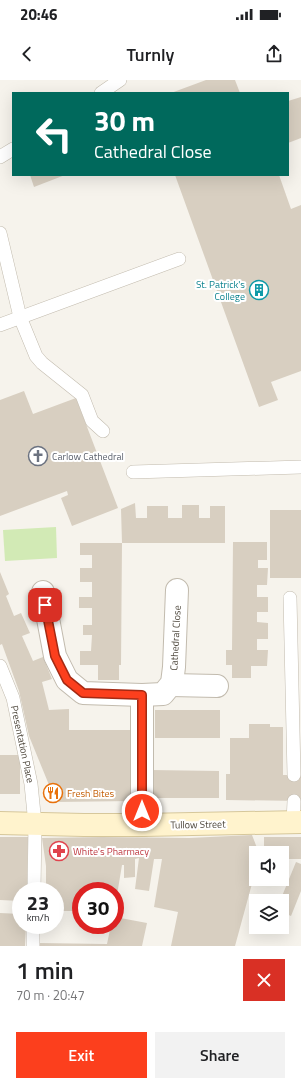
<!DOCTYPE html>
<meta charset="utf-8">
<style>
:root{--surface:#fff;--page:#f2f2f2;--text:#202124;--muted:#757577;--accent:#fc3f1d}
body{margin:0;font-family:"Titillium Web",sans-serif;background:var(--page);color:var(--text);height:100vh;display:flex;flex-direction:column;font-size:15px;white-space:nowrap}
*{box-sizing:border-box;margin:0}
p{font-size:13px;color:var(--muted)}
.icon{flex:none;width:22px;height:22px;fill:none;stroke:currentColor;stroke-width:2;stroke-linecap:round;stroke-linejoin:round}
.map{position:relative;height:866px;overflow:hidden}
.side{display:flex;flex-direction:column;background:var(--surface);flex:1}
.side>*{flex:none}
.guide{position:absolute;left:12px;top:12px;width:277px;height:84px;border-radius:0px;box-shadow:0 4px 16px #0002;background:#00695c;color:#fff;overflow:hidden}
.buttons{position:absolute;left:249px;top:766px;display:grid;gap:8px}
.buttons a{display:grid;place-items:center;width:40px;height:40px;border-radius:0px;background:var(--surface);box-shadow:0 4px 16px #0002;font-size:20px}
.speed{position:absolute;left:12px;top:802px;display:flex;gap:8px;font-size:20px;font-weight:700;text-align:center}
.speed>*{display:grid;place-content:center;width:52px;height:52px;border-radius:50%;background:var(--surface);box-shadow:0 4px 16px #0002;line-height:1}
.speed small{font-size:10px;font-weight:400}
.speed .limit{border:6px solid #d22;background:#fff;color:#111}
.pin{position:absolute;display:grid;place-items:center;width:34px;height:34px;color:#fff;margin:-17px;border-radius:8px;box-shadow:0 2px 6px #0006}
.me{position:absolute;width:44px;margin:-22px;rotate:0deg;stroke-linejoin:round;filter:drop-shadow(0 0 3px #0008)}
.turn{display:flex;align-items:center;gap:14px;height:84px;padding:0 16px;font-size:18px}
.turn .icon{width:52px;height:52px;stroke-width:2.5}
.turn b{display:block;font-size:28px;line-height:34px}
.round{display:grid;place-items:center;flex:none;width:42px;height:42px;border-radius:0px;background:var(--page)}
.headline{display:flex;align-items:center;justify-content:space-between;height:68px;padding:0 16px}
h1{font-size:24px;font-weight:600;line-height:30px}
.button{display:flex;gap:8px;margin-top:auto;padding:8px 16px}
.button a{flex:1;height:46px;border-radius:0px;background:var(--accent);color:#fff;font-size:16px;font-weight:600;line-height:46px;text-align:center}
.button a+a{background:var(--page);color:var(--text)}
.status{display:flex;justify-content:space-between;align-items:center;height:28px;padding:0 20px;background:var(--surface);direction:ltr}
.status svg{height:11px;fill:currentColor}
header{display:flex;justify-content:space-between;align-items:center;height:52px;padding:0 16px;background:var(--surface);font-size:18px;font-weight:600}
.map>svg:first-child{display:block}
.green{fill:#d2eab5}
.building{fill:#d8cfc1}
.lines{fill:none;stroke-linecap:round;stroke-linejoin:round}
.service-casing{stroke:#c2bbae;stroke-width:14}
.minor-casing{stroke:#c2bbae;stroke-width:24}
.secondary-casing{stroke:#d6c79b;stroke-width:24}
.service{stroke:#fff;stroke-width:13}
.minor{stroke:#fff;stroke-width:22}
.secondary{stroke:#fff3cd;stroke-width:22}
.route-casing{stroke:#a42913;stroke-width:10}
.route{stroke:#fc3f1d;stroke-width:7}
.labels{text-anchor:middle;stroke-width:4;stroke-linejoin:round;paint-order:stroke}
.culture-label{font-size:10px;fill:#0d838f;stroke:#fff;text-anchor:end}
.worship-label{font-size:10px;fill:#5b616d;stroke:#fff;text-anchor:start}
.street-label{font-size:10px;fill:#4b4439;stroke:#fff}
.food-label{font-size:10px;fill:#c56008;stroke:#fff;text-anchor:start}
.health-label{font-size:10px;fill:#be3a42;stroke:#fff;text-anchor:start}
</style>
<div class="status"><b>20:46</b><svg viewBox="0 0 49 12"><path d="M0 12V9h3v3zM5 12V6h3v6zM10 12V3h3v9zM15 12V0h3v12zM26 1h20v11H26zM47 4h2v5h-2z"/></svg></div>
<header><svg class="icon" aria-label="back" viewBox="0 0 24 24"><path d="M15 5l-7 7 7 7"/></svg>Turnly<svg class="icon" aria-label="share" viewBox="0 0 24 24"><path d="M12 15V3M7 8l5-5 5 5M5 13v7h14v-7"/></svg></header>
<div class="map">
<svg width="301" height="866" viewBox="0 0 301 866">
<rect width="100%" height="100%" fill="#f6f3ec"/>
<!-- green -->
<polygon class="green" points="56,447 57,478 5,481 3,450"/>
<!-- building -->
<g class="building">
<polygon points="206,0 235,0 240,13 171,13"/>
<polygon points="301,17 301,58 288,63 288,21"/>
<polygon points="30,95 65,95 34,107"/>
<polygon points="175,95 279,95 291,129 301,125 301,291 271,302 278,320 259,327"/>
<polygon points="24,311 33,334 76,318 118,428 72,446 61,418 68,415 67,411 0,436 0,320"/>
<polygon points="135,423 136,438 147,438 147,426 168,426 168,438 182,438 182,425 199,425 199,438 210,438 210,426 225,426 225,463 122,463 121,585 119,585 119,600 98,600 98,585 80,585 80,571 91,571 92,555 83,555 83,545 92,545 92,528 79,528 79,517 92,517 92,502 80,502 80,488 92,488 92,475 80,475 80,463 122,463 121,429"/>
<rect x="270" y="430" width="31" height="68"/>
<polygon points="233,462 267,462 267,480 258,480 258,488 268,488 267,505 257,505 257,517 268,517 268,532 257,532 257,542 268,543 268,559 257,559 257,570 268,570 267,586 251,586 251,598 232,598 232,585 226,585 226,570 232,570"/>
<polygon points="0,492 9,514 6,516 14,536 21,533 30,553 22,556 33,581 43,577 52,599 42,602 49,630 69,629 69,650 133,650 133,721 56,722 29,656 19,611 2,564 0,565"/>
<rect x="155" y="630" width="65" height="28"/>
<polygon points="249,644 270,644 270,647 283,647 283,695 301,695 301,721 226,720 226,694 230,694 230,658 249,658"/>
<rect x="0" y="675" width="20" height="39"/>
<polygon points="151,690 219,691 219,718 151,718"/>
<polygon points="252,755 259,773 256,773 256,789 235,866 171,866 178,832 154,827 162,779 154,779 149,811 135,809 139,778 135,779 135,797 124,798 124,785 122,785 116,821 115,811 81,811 81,831 55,831 55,811 46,811 46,786 42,758 102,757 189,758"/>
<polygon points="0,757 28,757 27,811 21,811 21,821 0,820"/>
<polygon points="264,757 301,757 301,779 282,779 282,773 264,773"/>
<polygon points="296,782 301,784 301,811 291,836 282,832 282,821 280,821"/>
<polygon points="0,833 21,834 21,845 26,845 25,866 0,866"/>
<polygon points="115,837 147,843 142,866 38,866 38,863 107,864 111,845 115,845"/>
</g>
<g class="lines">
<!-- service casing -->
<g class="service-casing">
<g id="service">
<polyline points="101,13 120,0"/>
<polyline points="0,77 13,69"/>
<polyline points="0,153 20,237 36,276 42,283 82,315 92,341 103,351"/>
<polyline points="0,245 179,179"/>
<polyline points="133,392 301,387"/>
<polyline points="290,518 294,695"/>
<polyline points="0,586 13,618 31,704 35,744 34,811"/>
<polyline points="293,742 294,721"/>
<polyline points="33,866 33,845"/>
</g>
</g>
<!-- minor casing -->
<g class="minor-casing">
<g id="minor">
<polyline points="43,512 55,576 67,600 83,613 142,615 163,614 172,603 174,587 177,510"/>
<polyline points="171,605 217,606"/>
<polyline points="142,745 142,615"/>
</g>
</g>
<!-- secondary casing -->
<g class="secondary-casing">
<polyline id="secondary" points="0,743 84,745 142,745 301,742"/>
</g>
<!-- service -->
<use href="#service" class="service"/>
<!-- minor -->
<use href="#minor" class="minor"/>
<!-- secondary -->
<use href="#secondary" class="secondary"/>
</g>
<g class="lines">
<!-- route casing -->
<g class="route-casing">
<polyline id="route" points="45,525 55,576 67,600 83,613 142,615 142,731"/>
</g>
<!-- route -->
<use href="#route" class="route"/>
</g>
<!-- icons -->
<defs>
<g id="building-ring" transform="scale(1)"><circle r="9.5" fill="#fff" stroke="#0f9aa8" stroke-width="1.5"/><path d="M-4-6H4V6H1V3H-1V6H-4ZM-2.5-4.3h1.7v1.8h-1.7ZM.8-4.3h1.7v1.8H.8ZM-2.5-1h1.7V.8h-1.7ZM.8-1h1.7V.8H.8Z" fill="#0f9aa8"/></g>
<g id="church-ring" transform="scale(1)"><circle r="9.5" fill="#fff" stroke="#6b7280" stroke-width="1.5"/><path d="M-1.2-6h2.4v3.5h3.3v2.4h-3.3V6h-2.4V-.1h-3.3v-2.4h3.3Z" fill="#6b7280"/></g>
<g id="restaurant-ring" transform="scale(1)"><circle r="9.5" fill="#fff" stroke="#e8710a" stroke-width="1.5"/><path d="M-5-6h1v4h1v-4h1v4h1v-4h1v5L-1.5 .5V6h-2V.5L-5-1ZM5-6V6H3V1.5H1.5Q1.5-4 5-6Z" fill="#e8710a"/></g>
<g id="pharmacy-ring" transform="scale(1)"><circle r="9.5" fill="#fff" stroke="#e0444e" stroke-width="1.5"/><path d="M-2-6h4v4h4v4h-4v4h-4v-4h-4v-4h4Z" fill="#e0444e"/></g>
</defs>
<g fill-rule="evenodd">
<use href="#building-ring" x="259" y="210"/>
<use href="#church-ring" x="38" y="376"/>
<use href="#restaurant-ring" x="53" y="713"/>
<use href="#pharmacy-ring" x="59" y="771"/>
</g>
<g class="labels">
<!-- culture labels -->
<g class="culture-label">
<text x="245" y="208">St. Patrick's<tspan x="245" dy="12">College</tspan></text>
</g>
<!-- worship labels -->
<g class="worship-label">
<text x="52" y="380">Carlow Cathedral</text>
</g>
<!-- street labels -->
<g class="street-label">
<text transform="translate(175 558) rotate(-87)" y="4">Cathedral Close</text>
<text transform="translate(23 664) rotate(78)" y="4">Presentation Place</text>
<text transform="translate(198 744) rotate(-1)" y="4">Tullow Street</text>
</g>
<!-- food labels -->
<g class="food-label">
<text x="67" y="717">Fresh Bites</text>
</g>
<!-- health labels -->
<g class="health-label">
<text x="73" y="775">White's Pharmacy</text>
</g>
</g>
</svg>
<div class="buttons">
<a><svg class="icon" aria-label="sound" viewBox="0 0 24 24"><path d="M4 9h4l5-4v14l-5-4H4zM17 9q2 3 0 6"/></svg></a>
<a><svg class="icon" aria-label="layers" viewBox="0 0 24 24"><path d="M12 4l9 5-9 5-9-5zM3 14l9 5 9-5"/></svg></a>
</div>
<div class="speed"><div>23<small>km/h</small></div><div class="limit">30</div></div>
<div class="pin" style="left:45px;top:525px;background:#d93025"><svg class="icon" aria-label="arrive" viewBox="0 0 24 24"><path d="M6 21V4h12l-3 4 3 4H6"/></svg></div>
<svg class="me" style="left:142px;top:731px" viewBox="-20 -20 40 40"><circle r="17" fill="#fc3f1d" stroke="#fff" stroke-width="3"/><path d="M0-11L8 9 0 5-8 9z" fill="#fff"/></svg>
<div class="guide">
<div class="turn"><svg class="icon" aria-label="left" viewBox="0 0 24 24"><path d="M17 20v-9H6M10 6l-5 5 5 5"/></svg><div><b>30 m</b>Cathedral Close</div></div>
</div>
</div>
<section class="side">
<div class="headline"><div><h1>1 min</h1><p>70 m · 20:47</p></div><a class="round" style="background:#d93025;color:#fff"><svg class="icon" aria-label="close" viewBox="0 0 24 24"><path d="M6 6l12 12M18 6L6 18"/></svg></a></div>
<div class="button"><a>Exit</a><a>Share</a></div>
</section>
